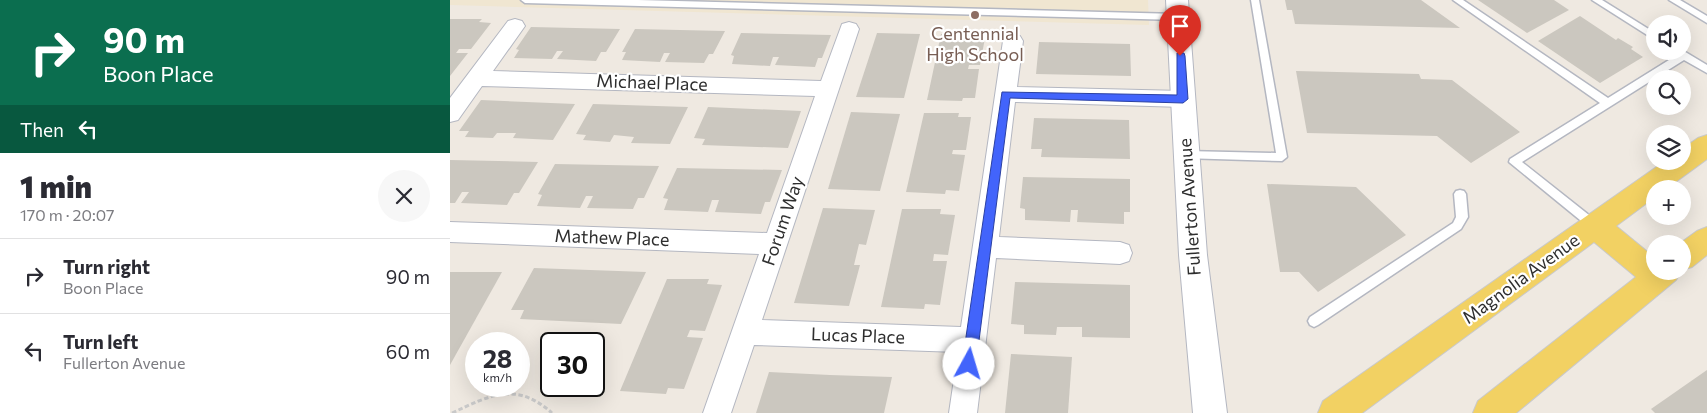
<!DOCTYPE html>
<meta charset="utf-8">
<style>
:root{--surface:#fff;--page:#f7f7f7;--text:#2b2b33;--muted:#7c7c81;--line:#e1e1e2}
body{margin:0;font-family:Commissioner,sans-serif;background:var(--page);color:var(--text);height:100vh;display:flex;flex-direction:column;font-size:19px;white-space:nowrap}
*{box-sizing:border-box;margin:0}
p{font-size:16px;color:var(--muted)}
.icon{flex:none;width:28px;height:28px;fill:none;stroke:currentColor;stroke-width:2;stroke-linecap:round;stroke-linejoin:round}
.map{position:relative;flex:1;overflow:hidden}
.panel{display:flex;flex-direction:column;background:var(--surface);width:450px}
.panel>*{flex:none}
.guide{background:#0b6e4f;color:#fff;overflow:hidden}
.controls{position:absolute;left:1196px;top:15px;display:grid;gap:10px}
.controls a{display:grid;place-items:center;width:45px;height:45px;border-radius:50%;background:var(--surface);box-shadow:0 5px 20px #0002;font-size:25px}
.speed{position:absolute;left:15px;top:332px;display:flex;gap:10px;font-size:25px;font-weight:700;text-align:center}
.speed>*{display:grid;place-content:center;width:65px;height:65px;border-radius:50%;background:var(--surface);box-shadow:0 5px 20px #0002;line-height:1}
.speed small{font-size:12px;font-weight:400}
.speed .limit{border:2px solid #111;border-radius:8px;background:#fff;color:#111}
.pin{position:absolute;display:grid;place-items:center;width:42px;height:42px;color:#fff;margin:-51px -21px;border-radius:50% 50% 50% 0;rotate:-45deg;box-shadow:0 0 5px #0007}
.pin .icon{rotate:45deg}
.me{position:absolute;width:55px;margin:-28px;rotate:6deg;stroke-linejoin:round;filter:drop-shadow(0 0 4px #0008)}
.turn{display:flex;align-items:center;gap:18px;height:105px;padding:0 20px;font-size:22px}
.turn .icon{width:65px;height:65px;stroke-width:2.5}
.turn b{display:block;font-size:35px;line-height:42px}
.then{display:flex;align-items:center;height:48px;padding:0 20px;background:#0003;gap:10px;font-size:19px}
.round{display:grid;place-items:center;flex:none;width:52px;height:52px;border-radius:26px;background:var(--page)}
.overview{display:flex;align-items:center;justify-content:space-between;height:85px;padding:0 20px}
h1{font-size:30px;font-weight:800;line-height:38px}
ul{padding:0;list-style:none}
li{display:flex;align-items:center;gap:15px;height:75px;padding:0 20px;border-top:1px solid var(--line)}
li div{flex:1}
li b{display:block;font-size:19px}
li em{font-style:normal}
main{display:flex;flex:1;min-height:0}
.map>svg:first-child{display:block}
.education{fill:#f0e6d1}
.building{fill:#cbc7bf}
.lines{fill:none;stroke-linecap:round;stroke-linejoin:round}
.service-casing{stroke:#b4b7c1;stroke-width:3}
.minor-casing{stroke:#b4b7c1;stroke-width:2}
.secondary-casing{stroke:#b4b7c1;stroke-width:2}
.primary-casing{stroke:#c9c9c9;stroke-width:2}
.path{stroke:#c9c9c9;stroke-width:3;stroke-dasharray:4.5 2.5;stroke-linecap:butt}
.service{fill:#fff;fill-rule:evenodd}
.minor{fill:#fff;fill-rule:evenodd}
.secondary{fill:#fff;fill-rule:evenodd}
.primary{fill:#f2d163;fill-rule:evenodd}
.route{fill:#4264fb;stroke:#2b41a3}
.education-dot{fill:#8d6e63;stroke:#fff;stroke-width:2}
.labels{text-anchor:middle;stroke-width:4.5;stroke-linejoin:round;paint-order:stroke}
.education-label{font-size:18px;fill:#785e54;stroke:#fff}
.street-label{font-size:18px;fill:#2e2e2e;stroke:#fff}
</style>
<main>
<section class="panel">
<div class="guide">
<div class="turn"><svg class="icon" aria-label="right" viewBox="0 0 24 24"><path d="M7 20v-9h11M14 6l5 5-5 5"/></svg><div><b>90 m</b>Boon Place</div></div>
<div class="then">Then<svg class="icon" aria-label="left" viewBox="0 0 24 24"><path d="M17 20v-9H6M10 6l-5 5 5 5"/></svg></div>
</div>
<div class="overview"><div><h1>1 min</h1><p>170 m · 20:07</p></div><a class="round"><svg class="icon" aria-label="close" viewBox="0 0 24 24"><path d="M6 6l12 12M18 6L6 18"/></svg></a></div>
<ul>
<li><svg class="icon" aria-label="right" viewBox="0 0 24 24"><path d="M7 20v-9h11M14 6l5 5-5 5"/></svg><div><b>Turn right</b><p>Boon Place</p></div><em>90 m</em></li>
<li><svg class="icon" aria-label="left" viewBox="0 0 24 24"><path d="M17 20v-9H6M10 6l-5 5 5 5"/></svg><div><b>Turn left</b><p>Fullerton Avenue</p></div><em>60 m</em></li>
</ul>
</section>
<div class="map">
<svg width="1257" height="413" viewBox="0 0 1257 413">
<rect width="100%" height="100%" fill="#efe9e1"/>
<!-- education -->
<polygon class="education" points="0,0 698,0 699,25 0,5"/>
<!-- building -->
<g class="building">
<polygon points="835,0 971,0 1010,28 845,24 842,10 837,10"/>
<polygon points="1028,0 1104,0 1119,10 1077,33"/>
<polygon points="1130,16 1166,40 1168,38 1183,47 1181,49 1193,57 1150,83 1088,41"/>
<polygon points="0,19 32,19 29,22 41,23 21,49 9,49 6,53 18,53 0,76"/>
<polygon points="81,27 170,29 156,52 151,52 146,61 107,59 113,51 107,51 102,59 64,58 69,50 66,49"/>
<polygon points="185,29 275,31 263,54 259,54 254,63 215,62 220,53 214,53 210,62 172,60 176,52 172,52"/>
<polygon points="291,33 381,35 372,58 368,58 365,67 325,65 329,57 323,57 320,66 282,64 284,56 281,55"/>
<polygon points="427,33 470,34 454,98 406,97"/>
<polygon points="491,34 524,34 523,38 535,38 530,65 519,65 518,69 529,69 525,98 513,98 512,101 477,100"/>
<polygon points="589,42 680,44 681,76 586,74"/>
<polygon points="846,71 969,74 971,79 1002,80 1070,132 1021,163 987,136 857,133"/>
<polygon points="31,100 125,104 103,140 63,138 66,133 47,133 43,138 15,137 19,131 9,131"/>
<polygon points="143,104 238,107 220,144 181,143 184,137 164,135 160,142 133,140 136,135 126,134"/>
<polygon points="258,107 351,111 338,148 252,145 255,139 244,138"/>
<polygon points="401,112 450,114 430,191 378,189"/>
<polygon points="474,113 509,113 508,117 521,117 516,150 503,150 502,154 515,155 509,191 496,190 495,194 456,192"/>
<polygon points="584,118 679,120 680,159 591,157 592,149 581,149"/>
<polygon points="0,160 88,162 69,193 64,193 57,205 11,203 19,192 12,192 5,203 0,203"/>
<polygon points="105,164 209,166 194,198 188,198 183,209 137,208 143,196 136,196 130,208 87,206 92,195 88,194"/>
<polygon points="227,168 332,170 320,202 315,202 311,214 265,212 269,200 262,200 258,212 214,210 218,199 213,198"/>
<polygon points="573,177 680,179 680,212 674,212 674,224 627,222 628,210 621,210 620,222 575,220 575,209 570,208"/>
<polygon points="817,184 906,187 956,235 868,292 849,272 830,272"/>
<polygon points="373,208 425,210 416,245 409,244 404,265 410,265 399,306 344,303"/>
<polygon points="452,209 491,209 490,214 505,215 498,255 484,254 483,261 497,261 490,305 475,304 474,309 431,307"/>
<polygon points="84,268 196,272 171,324 70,319 74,310 61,310"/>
<polygon points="0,272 52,272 0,365"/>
<polygon points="217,279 259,279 257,284 272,285 255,331 240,330 237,337 253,338 234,389 218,388 216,394 170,391"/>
<polygon points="565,282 680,285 680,338 632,337 632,327 607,327 606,335 574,334 574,325 561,324"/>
<polygon points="561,354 622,357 618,413 555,413"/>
<polygon points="1257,370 1257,413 1205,413 1201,409"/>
<polygon points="319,372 380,375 442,377 434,413 306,413"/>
</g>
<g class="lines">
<!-- service casing -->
<g class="service-casing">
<g id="service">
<polygon points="71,0 188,0 728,14 733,17 728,20 75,3"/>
<polygon points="801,0 809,0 837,157 832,161 732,158 731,155 732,152 736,151 826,153"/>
<polygon points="1003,0 1013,0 1158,98 1227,55 1225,51 1232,51 1232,50 1257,65 1257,73 1234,60 1072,162 1149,223 1151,226 1149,229 1141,229 1059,162 1060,159 1150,103"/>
<polygon points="1142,0 1152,0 1205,33 1205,40"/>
<polygon points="1219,0 1230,0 1257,16 1257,23"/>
<polygon points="1010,190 1014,191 1016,194 1018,217 1011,229 868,325 864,327 860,325 858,321 860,317 1003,223 1006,217 1004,194 1006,191"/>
</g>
</g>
<!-- minor casing -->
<g class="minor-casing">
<polygon id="minor" points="65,19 72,21 75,26 43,71 371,81 392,24 399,22 406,24 409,29 312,320 511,327 553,41 556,36 563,34 570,36 573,41 567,87 733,91 740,94 744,99 740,104 733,107 565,102 549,237 670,242 679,245 682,253 679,261 670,264 546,258 527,413 499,413 508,352 304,345 281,413 253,413 309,254 0,242 0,222 317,233 365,96 32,86 8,120 0,122 0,98 58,21"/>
</g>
<!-- secondary casing -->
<g class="secondary-casing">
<polygon id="secondary" points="716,0 738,0 757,255 777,413 743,413 729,255"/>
</g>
<!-- primary casing -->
<g class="primary-casing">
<g id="primary">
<polygon points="1257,135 1257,159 1216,189 1205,189 1205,197 1166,226 1205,258 1205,271 1231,271 1226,280 1066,413 1023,413 1028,401 1186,277 1144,242 912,413 868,413 873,401 1215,161 1232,161 1232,149 1248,138"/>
<polygon points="1257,227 1257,255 1242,267 1232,270 1232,244 1229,244 1247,231"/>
</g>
</g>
<!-- path -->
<path class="path" d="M2 413C41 395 66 381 102 413"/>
<!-- service -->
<use href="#service" class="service"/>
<!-- minor -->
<use href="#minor" class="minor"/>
<!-- secondary -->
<use href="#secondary" class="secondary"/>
<!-- primary -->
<use href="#primary" class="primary"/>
</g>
<!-- route -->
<polygon class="route" points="727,53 734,53 735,56 738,99 733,103 560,98 526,364 524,368 519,370 514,368 512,364 552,92 727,95"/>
<!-- markers -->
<circle class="education-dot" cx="525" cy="15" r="5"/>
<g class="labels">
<!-- education labels -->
<g class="education-label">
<text x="525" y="40">Centennial<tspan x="525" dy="21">High School</tspan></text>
</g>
<!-- street labels -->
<g class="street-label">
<text transform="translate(202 83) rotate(2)" y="6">Michael Place</text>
<text transform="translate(740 207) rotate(-94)" y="6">Fullerton Avenue</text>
<text transform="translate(333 221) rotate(-71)" y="6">Forum Way</text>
<text transform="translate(162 238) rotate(2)" y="6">Mathew Place</text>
<text transform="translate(1071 279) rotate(-36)" y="6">Magnolia Avenue</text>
<text transform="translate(408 336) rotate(2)" y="6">Lucas Place</text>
</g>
</g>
</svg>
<div class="controls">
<a><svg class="icon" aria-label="sound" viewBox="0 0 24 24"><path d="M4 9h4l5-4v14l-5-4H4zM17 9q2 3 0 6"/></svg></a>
<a><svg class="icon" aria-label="search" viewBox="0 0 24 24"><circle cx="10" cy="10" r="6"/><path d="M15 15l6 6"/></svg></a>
<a><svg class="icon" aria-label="layers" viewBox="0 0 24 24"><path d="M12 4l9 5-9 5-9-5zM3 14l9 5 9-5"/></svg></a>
<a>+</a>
<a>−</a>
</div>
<div class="speed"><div>28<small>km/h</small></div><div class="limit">30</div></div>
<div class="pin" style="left:730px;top:56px;background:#d93025"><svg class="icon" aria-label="arrive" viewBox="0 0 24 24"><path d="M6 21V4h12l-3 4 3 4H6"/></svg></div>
<svg class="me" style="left:519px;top:364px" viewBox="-20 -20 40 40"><circle r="19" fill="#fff"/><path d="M0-13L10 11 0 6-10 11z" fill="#4264fb"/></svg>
</div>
</main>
